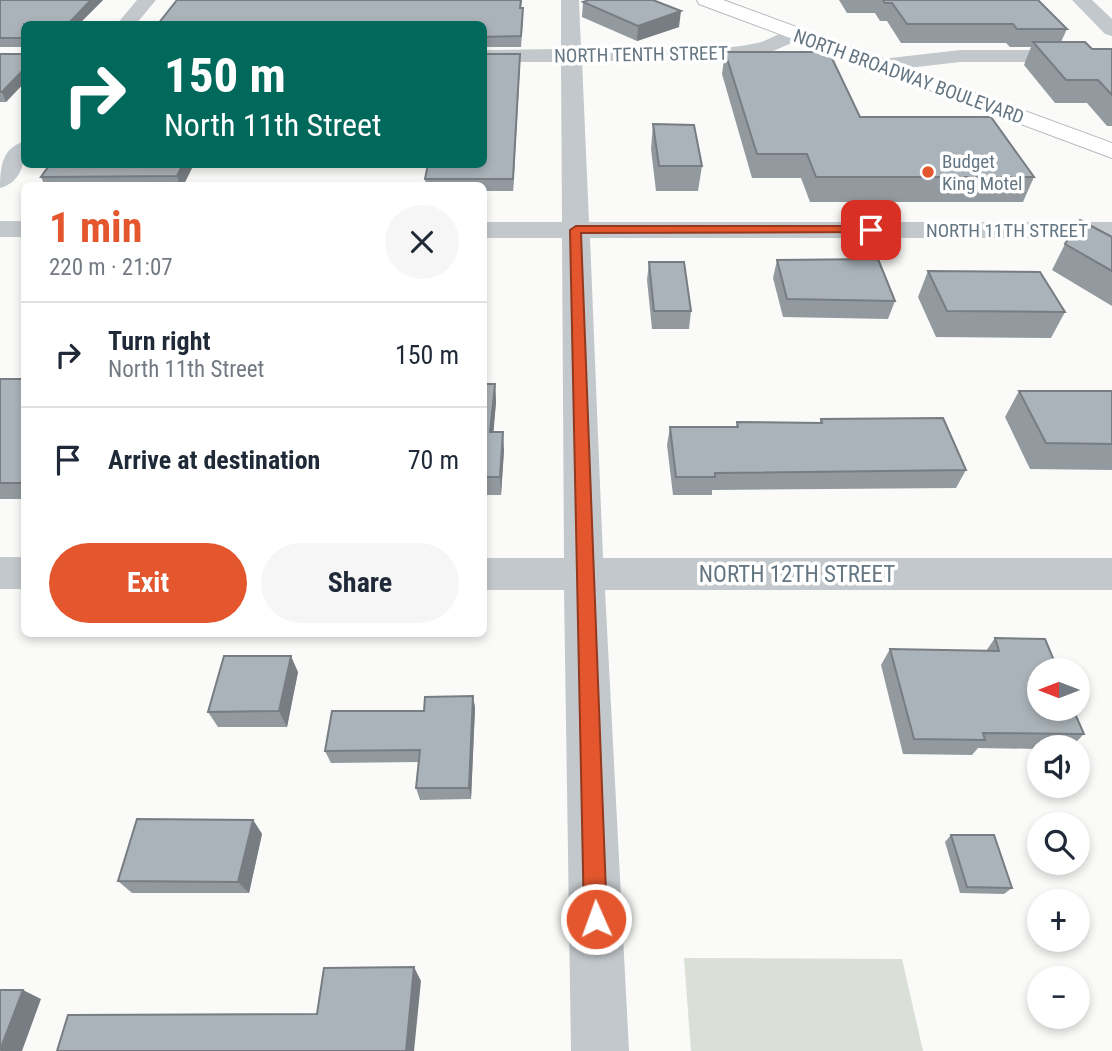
<!DOCTYPE html>
<meta charset="utf-8">
<style>
:root{--surface:#fff;--page:#f6f6f7;--text:#1f2937;--muted:#747a83;--line:#e0e1e3;--accent:#e4572e}
body{margin:0;font-family:"Roboto Condensed",sans-serif;background:var(--page);color:var(--text);height:100vh;display:flex;flex-direction:column;font-size:26px;white-space:nowrap}
*{box-sizing:border-box;margin:0}
p{font-size:23px;color:var(--muted)}
.icon{flex:none;width:38px;height:38px;fill:none;stroke:currentColor;stroke-width:2;stroke-linecap:round;stroke-linejoin:round}
.map{position:relative;flex:1;overflow:hidden}
.side{position:absolute;left:21px;top:182px;width:466px;height:455px;display:flex;flex-direction:column;background:var(--surface);border-radius:10px;box-shadow:0 4px 10px #0003}
.side>*{flex:none}
.guide{position:absolute;left:21px;top:21px;width:466px;height:147px;border-radius:10px;box-shadow:0 4px 10px #0003;background:#00695c;color:#fff;overflow:hidden}
.needle{width:46px;rotate:270deg}
.fabs{position:absolute;left:1027px;top:658px;display:grid;gap:14px}
.fabs a{display:grid;place-items:center;width:63px;height:63px;border-radius:50%;background:var(--surface);box-shadow:0 4px 10px #0003;font-size:35px}
.pin{position:absolute;display:grid;place-items:center;width:60px;height:60px;color:#fff;margin:-30px;border-radius:14px;box-shadow:0 4px 10px #0006}
.me{position:absolute;width:77px;margin:-38px;rotate:358deg;stroke-linejoin:round;filter:drop-shadow(0 0 5px #0008)}
.turn{display:flex;align-items:center;gap:24px;height:147px;padding:0 28px;font-size:32px}
.turn .icon{width:91px;height:91px;stroke-width:2.5}
.turn b{display:block;font-size:49px;line-height:60px}
.round{display:grid;place-items:center;flex:none;width:74px;height:74px;border-radius:37px;background:var(--page)}
.headline{display:flex;align-items:center;justify-content:space-between;height:119px;padding:0 28px}
h1{font-size:42px;font-weight:700;line-height:52px;color:var(--accent)}
.action{display:flex;gap:14px;margin-top:auto;padding:14px 28px}
.action a{flex:1;height:80px;border-radius:42px;background:var(--accent);color:#fff;font-size:28px;font-weight:700;line-height:80px;text-align:center}
.action a+a{background:var(--page);color:var(--text)}
ul{padding:0;list-style:none}
li{display:flex;align-items:center;gap:21px;height:105px;padding:0 28px;border-top:2px solid var(--line)}
li div{flex:1}
li b{display:block;font-size:26px}
li em{font-style:normal}
.map>svg:first-child{display:block}
.green{fill:#dadfd7}
.lines{fill:none;stroke-linecap:round;stroke-linejoin:round}
.secondary-casing{stroke:#b3babf;stroke-width:2}
.minor{fill:#c3c8cc;fill-rule:evenodd}
.secondary{fill:#fff;fill-rule:evenodd}
.wall{fill:#929a9f}
.shaded-wall{fill:#777d82}
.building{fill:#aab3b9;stroke:#777d82;stroke-width:2}
.route{fill:#e4572e;stroke:#94391e;stroke-width:2}
.poi-dot{fill:#e4572e;stroke:#fff;stroke-width:2.5}
.labels{text-anchor:middle;stroke-width:7;stroke-linejoin:round;paint-order:stroke}
.far-street-label{font-size:19px;fill:#657683;stroke:#fff}
.far-poi-label{font-size:19px;fill:#657683;stroke:#fff;text-anchor:start}
.street-label{font-size:23px;fill:#657683;stroke:#fff}
</style>
<div class="map">
<svg width="1112" height="1051" viewBox="0 0 1112 1051">
<rect width="100%" height="100%" fill="#fafaf8"/>
<!-- green -->
<polygon class="green" points="684,958 902,959 923,1051 691,1051"/>
<g class="lines">
<!-- secondary casing -->
<g class="secondary-casing">
<polygon id="secondary" points="697,0 723,0 1112,143 1112,158 699,4"/>
</g>
<!-- minor -->
<g class="minor">
<polygon points="137,0 156,0 136,24 117,24"/>
<path d="M561 0H579L581 49C639 48 701 55 757 43 773 40 786 26 803 30L806 34 803 38 771 52 722 60 582 61 589 222H1112V238H590L603 558H1112V590H605L629 1051H571L564 590H483V558H564L562 238H483V222H562L561 62H483V50L561 49Z"/>
<polygon points="1072,0 1092,0 1112,19 1112,36 1105,34"/>
<polygon points="960,50 1112,50 1112,62 960,62 882,71 875,69 871,65 875,61 882,59"/>
<path d="M24 142C26 161 22 182 0 188 0 168 2 147 24 142Z"/>
<rect x="0" y="221" width="24" height="16"/>
<rect x="0" y="557" width="24" height="32"/>
</g>
<!-- secondary -->
<use href="#secondary" class="secondary"/>
</g>
<!-- wall -->
<g class="wall">
<polygon points="0,0 103,0 79,24 24,24 24,83 6,102 0,102 0,54 22,54 22,47 0,47"/>
<polygon points="177,0 522,0 521,8 523,8 523,19 521,47 483,47 483,24"/>
<polygon points="839,0 1038,0 1067,29 1061,42 1092,49 1112,49 1112,126 1107,126 1087,103 1055,103 1024,65 1031,47 1010,47 1006,43 901,43 887,21 880,21 875,13 847,13"/>
<polygon points="583,2 679,27 637,41 582,17"/>
<polygon points="725,52 860,117 1034,177 1023,202 810,202 801,178 752,178 722,74"/>
<polygon points="520,54 513,191 483,191 483,186 426,186 425,179"/>
<polygon points="653,124 702,166 698,191 656,191 651,149"/>
<polygon points="194,164 183,186 45,186 41,177"/>
<polygon points="1112,237 1112,306 1052,270 1065,244"/>
<polygon points="777,260 895,301 888,319 783,317 773,278"/>
<polygon points="649,262 691,311 689,329 652,329 647,280"/>
<polygon points="928,271 1065,312 1051,338 936,337 918,297"/>
<rect x="0" y="379" width="24" height="120"/>
<polygon points="483,384 495,384 496,402 493,432 504,450 501,495 483,495"/>
<polygon points="1019,391 1112,391 1112,470 1030,469 1005,417"/>
<polygon points="821,419 966,470 956,488 712,490 712,495 673,495 667,445 670,427 736,427 737,422 820,423"/>
<polygon points="995,638 1084,734 1071,747 1040,747 1040,749 978,748 972,755 903,754 881,665 890,649 986,651"/>
<polygon points="298,672 287,727 218,727 208,712"/>
<polygon points="473,696 475,708 471,799 420,800 416,788 419,762 331,763 325,751 424,711"/>
<polygon points="253,820 262,834 249,893 132,893 118,881"/>
<polygon points="951,835 1012,888 1004,894 960,893 945,842"/>
</g>
<!-- shaded-wall -->
<g class="shaded-wall">
<polygon points="91,0 103,0 79,24 68,24"/>
<polygon points="681,11 679,27 637,41 638,26"/>
<polygon points="520,54 520,65 513,191 513,179"/>
<polygon points="24,69 24,83 6,102 2,92"/>
<polygon points="183,164 194,164 183,186 180,186 177,176"/>
<polygon points="495,384 496,402 492,450 490,432"/>
<polygon points="503,432 504,450 501,495 500,477"/>
<polygon points="291,656 298,672 287,727 279,711"/>
<polygon points="473,696 475,708 471,799 469,788"/>
<polygon points="253,820 262,834 249,893 238,882"/>
<polygon points="414,967 421,981 414,1051 406,1051"/>
<polygon points="23,990 41,999 22,1051 0,1051"/>
</g>
<!-- building -->
<g class="building">
<polygon points="0,0 91,0 68,24 24,24 24,69 2,92 0,92 0,54 22,54 22,38 0,38"/>
<polygon points="177,0 521,0 520,8 523,8 521,36 483,37 483,24 158,24"/>
<polygon points="589,0 653,0 681,11 638,26 583,2"/>
<polygon points="883,0 1038,0 1067,29 1017,29 1013,24 907,24 892,3 885,3"/>
<polygon points="1033,42 1085,42 1092,49 1112,49 1112,95 1098,80 1066,80"/>
<polygon points="725,52 829,52 860,117 991,117 1034,177 816,177 807,154 757,154"/>
<polygon points="483,54 520,54 513,179 425,179 428,164 483,164"/>
<polygon points="653,124 694,125 702,166 659,166"/>
<polygon points="50,164 183,164 177,176 41,177"/>
<polygon points="1080,220 1112,237 1112,271 1065,244"/>
<polygon points="878,259 895,301 787,299 777,260"/>
<polygon points="649,262 684,262 691,311 654,311"/>
<polygon points="928,271 1040,272 1065,312 947,311"/>
<rect x="0" y="379" width="24" height="104"/>
<polygon points="483,384 495,384 490,432 503,432 500,477 483,477"/>
<polygon points="1019,391 1112,391 1112,444 1046,443"/>
<polygon points="943,418 966,470 715,473 715,477 676,477 670,427 738,427 737,422 822,423 821,419"/>
<polygon points="995,638 1045,639 1058,670 1040,670 1040,709 1073,709 1084,734 983,733 985,740 914,739 890,649 999,651"/>
<polygon points="224,656 291,656 279,711 208,712"/>
<polygon points="473,696 469,788 416,788 420,750 325,751 332,711 424,711 425,697"/>
<polygon points="137,819 253,820 238,882 118,881"/>
<polygon points="951,835 994,835 1012,888 967,887"/>
<polygon points="414,967 406,1051 57,1051 68,1015 317,1014 324,968"/>
<polygon points="0,990 23,990 0,1050"/>
</g>
<!-- route -->
<polygon class="route" points="871,226 875,227 875,232 581,233 607,919 603,926 596,930 588,926 584,919 570,230 576,226"/>
<!-- markers -->
<circle class="poi-dot" cx="928" cy="172" r="7"/>
<g class="labels">
<!-- far-street labels -->
<g class="far-street-label">
<text transform="translate(641 54) rotate(-1)" y="7">NORTH TENTH STREET</text>
<text transform="translate(909 76) rotate(20)" y="7">NORTH BROADWAY BOULEVARD</text>
<text x="1007" y="237">NORTH 11TH STREET</text>
</g>
<!-- far-poi labels -->
<g class="far-poi-label">
<text x="942" y="168">Budget<tspan x="942" dy="22">King Motel</tspan></text>
</g>
<!-- street labels -->
<g class="street-label">
<text x="797" y="582">NORTH 12TH STREET</text>
</g>
</g>
</svg>
<div class="fabs">
<a><svg class="needle" viewBox="-14 -14 28 28"><path d="M0-13l5 13h-10z" fill="#e53935"/><path d="M0 13l5-13h-10z" fill="#747a83"/></svg></a>
<a><svg class="icon" aria-label="sound" viewBox="0 0 24 24"><path d="M4 9h4l5-4v14l-5-4H4zM17 9q2 3 0 6"/></svg></a>
<a><svg class="icon" aria-label="search" viewBox="0 0 24 24"><circle cx="10" cy="10" r="6"/><path d="M15 15l6 6"/></svg></a>
<a>+</a>
<a>−</a>
</div>
<div class="pin" style="left:871px;top:230px;background:#d93025"><svg class="icon" aria-label="arrive" viewBox="0 0 24 24"><path d="M6 21V4h12l-3 4 3 4H6"/></svg></div>
<svg class="me" style="left:596px;top:919px" viewBox="-20 -20 40 40"><circle r="17" fill="#e4572e" stroke="#fff" stroke-width="3"/><path d="M0-11L8 9 0 5-8 9z" fill="#fff"/></svg>
<div class="guide">
<div class="turn"><svg class="icon" aria-label="right" viewBox="0 0 24 24"><path d="M7 20v-9h11M14 6l5 5-5 5"/></svg><div><b>150 m</b>North 11th Street</div></div>
</div>
<section class="side">
<div class="headline"><div><h1>1 min</h1><p>220 m · 21:07</p></div><a class="round"><svg class="icon" aria-label="close" viewBox="0 0 24 24"><path d="M6 6l12 12M18 6L6 18"/></svg></a></div>
<ul>
<li><svg class="icon" aria-label="right" viewBox="0 0 24 24"><path d="M7 20v-9h11M14 6l5 5-5 5"/></svg><div><b>Turn right</b><p>North 11th Street</p></div><em>150 m</em></li>
<li><svg class="icon" aria-label="arrive" viewBox="0 0 24 24"><path d="M6 21V4h12l-3 4 3 4H6"/></svg><div><b>Arrive at destination</b></div><em>70 m</em></li>
</ul>
<div class="action"><a>Exit</a><a>Share</a></div>
</section>
</div>
